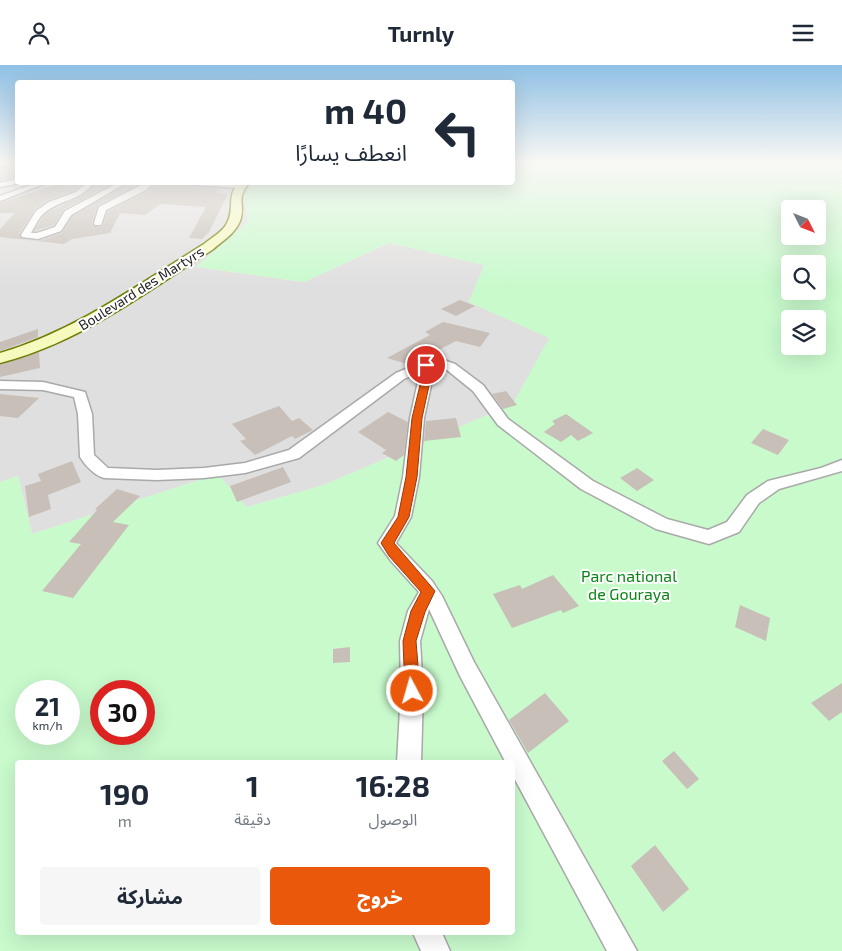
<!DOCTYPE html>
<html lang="ar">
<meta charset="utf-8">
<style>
body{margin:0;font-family:"Exo 2","Noto Sans Arabic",sans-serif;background:#f6f6f7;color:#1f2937;direction:rtl;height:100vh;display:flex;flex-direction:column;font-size:19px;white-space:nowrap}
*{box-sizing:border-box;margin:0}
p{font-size:16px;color:#747a83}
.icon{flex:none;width:28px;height:28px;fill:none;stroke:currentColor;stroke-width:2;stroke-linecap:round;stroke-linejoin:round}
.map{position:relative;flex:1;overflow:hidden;direction:ltr}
.sheet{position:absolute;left:15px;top:695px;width:500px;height:175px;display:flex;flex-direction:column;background:#fff;border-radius:5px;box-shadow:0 5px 20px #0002;direction:rtl}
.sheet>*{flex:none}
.banner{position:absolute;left:15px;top:15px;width:500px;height:105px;border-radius:5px;box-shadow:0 5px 20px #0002;direction:rtl;background:#fff;color:#1f2937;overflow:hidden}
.needle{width:32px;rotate:132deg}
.tools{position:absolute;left:781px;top:135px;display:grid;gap:10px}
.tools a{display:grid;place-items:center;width:45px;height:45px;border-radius:5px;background:#fff;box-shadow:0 5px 20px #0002;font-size:25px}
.speed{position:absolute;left:15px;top:615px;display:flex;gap:10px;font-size:25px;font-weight:700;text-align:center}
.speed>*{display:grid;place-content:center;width:65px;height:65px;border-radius:50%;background:#fff;box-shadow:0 5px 20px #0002;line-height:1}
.speed small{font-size:12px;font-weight:400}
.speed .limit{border:8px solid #d22;background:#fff;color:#111}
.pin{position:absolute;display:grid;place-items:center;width:42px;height:42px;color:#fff;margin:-21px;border:2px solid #fff;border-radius:50%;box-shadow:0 1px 5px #0007}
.me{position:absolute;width:55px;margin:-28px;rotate:354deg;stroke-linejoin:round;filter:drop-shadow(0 0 4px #0008)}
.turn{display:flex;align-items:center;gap:18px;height:105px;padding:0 25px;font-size:22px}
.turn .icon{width:65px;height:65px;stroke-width:2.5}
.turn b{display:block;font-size:35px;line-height:42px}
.eta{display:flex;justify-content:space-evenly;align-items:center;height:85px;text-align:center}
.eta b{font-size:30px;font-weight:700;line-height:35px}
.button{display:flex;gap:10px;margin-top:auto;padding:10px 25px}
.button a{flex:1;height:58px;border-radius:5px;background:#ea580c;color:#fff;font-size:20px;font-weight:700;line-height:58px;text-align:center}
.button a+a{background:#f6f6f7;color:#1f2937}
header{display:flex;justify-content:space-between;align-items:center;height:65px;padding:0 25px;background:#fff;font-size:22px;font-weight:700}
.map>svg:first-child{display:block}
</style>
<header><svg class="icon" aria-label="menu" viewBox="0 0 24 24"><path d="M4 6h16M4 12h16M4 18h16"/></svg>Turnly<svg class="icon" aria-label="person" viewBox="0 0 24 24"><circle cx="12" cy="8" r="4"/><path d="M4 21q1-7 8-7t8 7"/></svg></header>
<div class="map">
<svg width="842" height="886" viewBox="0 0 842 886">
<rect width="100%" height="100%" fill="#f2efe9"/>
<path fill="#e0dfdf" d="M0,97H17L18,118H256L244,130L248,157L196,202L304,217L389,178L485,200L469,237L550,273L513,339L324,420L247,442L218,409L32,469L18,411L0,417Z"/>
<path fill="#c8facc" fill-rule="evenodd" d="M513,97H842V886H0V417L18,411L32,469L218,409L247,442L324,420L513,339L549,273L469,237L484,200L389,178L304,217L196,202L248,157L244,130L256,118H512ZM790,144H818V171H790ZM790,199H818V226H790ZM790,254H818V281H790ZM26,626H69V669H26ZM101,626H144V669H101ZM18,698H512V868H18Z"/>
<path fill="#c7bfb8" d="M18,99V112L0,116V104Z
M60,118H83L75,125L48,135L35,144L19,169L22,174L39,176L62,168L72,151L128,118H142L98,140L92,157L93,161L102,162L108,146L147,127L155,118H190L195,122L222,124L215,127L228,129L209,167L202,174L189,173L206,142L161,139L145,150L120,148L110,168L72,174L64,179L0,172V164L15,148H0V138Z
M96,118L113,119L64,144L54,160L34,166L45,149L83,130Z
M460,235L475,241L456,251L441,244Z
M443,257L490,268L480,282L456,276L410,300L387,293L430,270L425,267Z
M38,264V272L0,286V277Z
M39,287L40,303L0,312V300Z
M506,326L517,340L503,344L492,329Z
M0,329L39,333L18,353L0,351Z
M279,341L292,356L299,353L313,365L295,374L292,371L255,390L240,376L246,374L232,359Z
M388,347L408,357L404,390L396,396L382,388L386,385L358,367Z
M566,349L593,368L578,376L571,370L561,377L544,367L555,359L552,356Z
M456,353L461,372L424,376L426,356Z
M763,364L789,375L778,390L751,378Z
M72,396L81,417L48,430L51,444L29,452L25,421L41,416L38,409Z
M283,402L291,417L237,437L230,421Z
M637,403L654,415L637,426L620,413Z
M117,424L140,431L113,457L129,460L73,533L42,526L81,479L69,477L97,445L95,444Z
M553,510L579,541L563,548L561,545L512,563L493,529L520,520L522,524Z
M740,540L770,553L766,576L735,562Z
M350,582V597L333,598V584Z
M842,618V647L829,656L811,638Z
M545,628L569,656L528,688L509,655Z
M674,686L699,714L687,724L662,696Z
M655,780L689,824L663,847L631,801Z"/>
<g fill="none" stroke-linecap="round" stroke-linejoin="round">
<defs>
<path id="minor" d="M18,114V118H21L0,122V118Z
M37,118H46L0,136V131Z
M86,118H94C78,137 61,134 44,148C38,153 35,162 31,168H37L55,162L65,146L118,118H126L71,150L61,166L38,174L22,172L21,170L36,146L49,137L76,127Z
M145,118H153L146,125L106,145L101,160H95L94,158L99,142Z
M192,118L240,119L244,121L240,123L195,120Z
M435,292L455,299L483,320L508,354L593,416L667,454L708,465L727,457L747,430L768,416L821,403L842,395V406L779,424L759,438L739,467L709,479L656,464L581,424L498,360L473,326L447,305L433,301L432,316L424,353L419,412L411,452L396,478L432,516L442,531L474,597L637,886H607L512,709V698H506L460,611L429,544L420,576L423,626L421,698H397L401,626L400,576L408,546L419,527L391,496L378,478L395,451L403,412L410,353L420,307L404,314L299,393L245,408L204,413L157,415L104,413C95,411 85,400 80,392L78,349L74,332L43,325L0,324V316L43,317L85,327L92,349L94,390L108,403L157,405L204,403L245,398L289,385L396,308Z
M413,868H442L450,886H421Z"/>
<path id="secondary" d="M239,118H249C235,135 246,139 240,156C235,169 222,176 212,185C145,228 79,278 0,298V288C75,266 138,220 204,179C211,173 223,167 227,158C235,145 226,130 239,118Z"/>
<path id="primary" d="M0,97H14L0,102Z"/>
</defs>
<use href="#minor" stroke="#a9a9a9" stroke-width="3"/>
<use href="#secondary" stroke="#707d05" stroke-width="3"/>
<use href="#primary" stroke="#a06b00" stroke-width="3"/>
<use href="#minor" fill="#fff" fill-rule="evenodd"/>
<use href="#secondary" fill="#f7fabf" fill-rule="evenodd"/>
<use href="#primary" fill="#fcd6a4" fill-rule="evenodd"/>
</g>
<linearGradient id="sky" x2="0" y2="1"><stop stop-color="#8fc0e4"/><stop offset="0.44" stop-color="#f9f8f5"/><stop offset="1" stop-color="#f9f8f5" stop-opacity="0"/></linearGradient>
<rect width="842" height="222" fill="url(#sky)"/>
<path fill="#ea580c" stroke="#983908" d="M426,297L431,300L430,316L422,353L417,412L409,452L394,478L435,526L425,547L416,576L420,626L418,631L412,633L407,631L405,626L403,576L411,546L421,527L389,491L381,478L398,452L406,412L412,353L421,316L422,300Z"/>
<g text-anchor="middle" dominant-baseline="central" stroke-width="4" stroke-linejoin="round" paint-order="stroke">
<g font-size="14" fill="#222" stroke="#fff">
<text transform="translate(141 223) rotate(-32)">Boulevard des Martyrs</text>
</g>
<g font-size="16" fill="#0c8416" stroke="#fff">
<text x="629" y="510">Parc national<tspan x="629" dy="18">de Gouraya</tspan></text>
</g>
</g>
</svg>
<div class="tools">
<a><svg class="needle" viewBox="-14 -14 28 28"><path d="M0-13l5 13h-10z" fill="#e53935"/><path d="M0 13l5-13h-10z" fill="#747a83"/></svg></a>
<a><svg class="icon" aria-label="search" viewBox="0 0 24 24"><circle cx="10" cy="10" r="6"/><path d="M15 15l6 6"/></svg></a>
<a><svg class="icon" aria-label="layers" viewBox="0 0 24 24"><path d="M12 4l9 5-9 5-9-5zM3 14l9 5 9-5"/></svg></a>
</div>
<div class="speed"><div>21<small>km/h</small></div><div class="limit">30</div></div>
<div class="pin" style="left:426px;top:300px;background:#d93025"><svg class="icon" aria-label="arrive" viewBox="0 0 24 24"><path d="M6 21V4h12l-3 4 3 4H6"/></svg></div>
<svg class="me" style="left:412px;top:626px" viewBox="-20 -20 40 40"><circle r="17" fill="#ea580c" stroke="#fff" stroke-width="3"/><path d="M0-11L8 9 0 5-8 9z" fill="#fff"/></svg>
<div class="banner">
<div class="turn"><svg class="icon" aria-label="left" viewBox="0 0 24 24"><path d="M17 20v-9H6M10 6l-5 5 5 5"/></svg><div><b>40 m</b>انعطف يسارًا</div></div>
</div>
<section class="sheet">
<div class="eta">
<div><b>16:28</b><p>الوصول</p></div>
<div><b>1</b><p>دقيقة</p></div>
<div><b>190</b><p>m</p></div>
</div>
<div class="button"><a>خروج</a><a>مشاركة</a></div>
</section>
</div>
